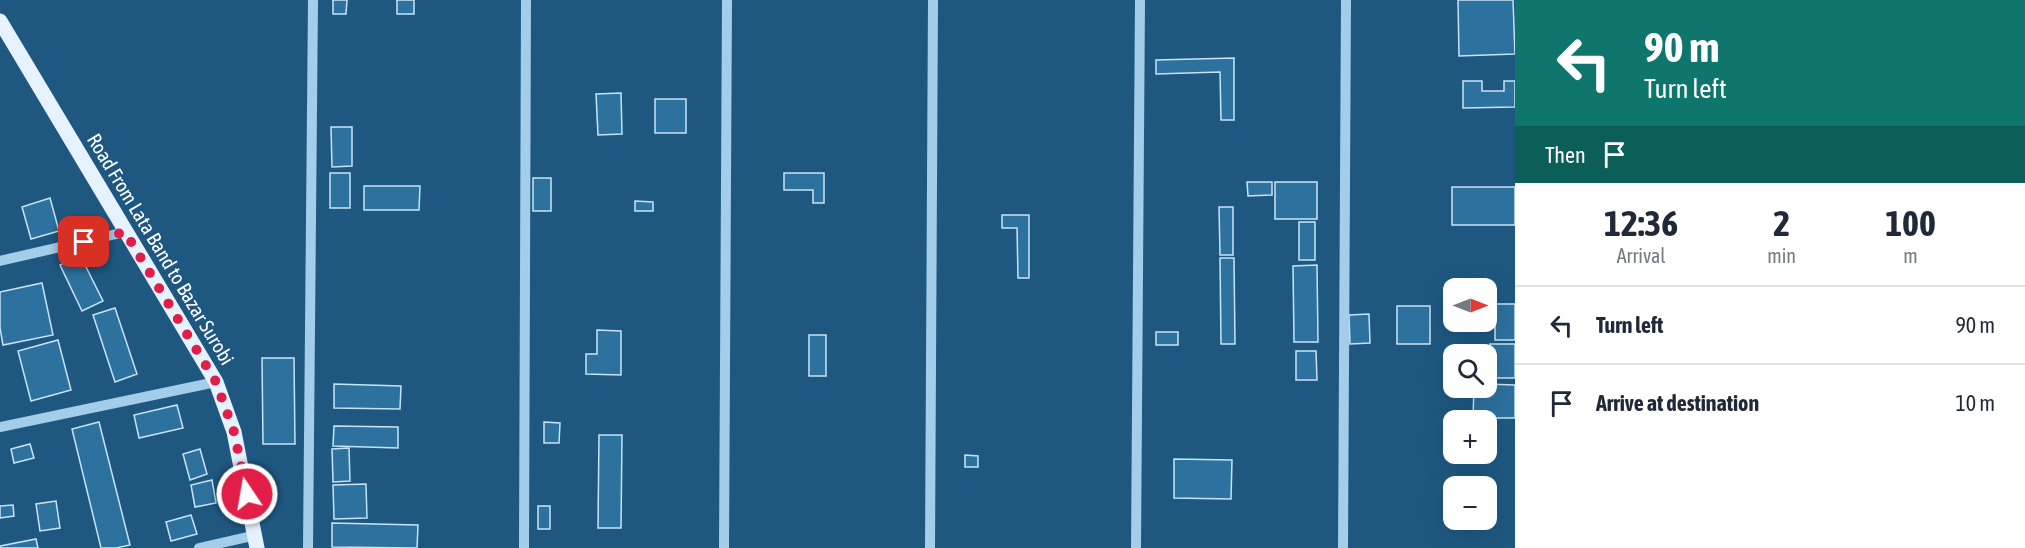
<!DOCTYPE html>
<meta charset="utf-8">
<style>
body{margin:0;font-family:"Asap Condensed",sans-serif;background:#f6f6f7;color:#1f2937;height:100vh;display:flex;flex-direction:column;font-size:22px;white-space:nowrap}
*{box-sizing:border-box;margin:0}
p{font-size:20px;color:#747a83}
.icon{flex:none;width:33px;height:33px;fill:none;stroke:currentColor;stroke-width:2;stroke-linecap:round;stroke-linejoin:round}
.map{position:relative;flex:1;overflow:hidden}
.sheet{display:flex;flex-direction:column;background:#fff;width:510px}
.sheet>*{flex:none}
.top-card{background:#0f766e;color:#fff;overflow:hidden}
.needle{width:39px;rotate:90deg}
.fabs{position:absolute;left:1443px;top:278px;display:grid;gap:12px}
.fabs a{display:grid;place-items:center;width:54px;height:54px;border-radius:12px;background:#fff;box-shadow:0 6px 24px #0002;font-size:30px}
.pin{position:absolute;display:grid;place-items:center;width:51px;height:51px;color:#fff;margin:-26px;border-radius:12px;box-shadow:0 3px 9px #0006}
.me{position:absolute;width:66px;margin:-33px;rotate:348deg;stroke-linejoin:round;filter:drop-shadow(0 0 4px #0008)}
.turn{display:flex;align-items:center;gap:21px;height:126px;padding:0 30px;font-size:27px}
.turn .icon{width:78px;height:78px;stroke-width:2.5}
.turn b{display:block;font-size:42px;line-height:51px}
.then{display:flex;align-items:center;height:57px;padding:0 30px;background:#0003;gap:12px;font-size:22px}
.eta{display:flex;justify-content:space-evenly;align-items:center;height:102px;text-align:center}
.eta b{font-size:36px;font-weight:700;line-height:42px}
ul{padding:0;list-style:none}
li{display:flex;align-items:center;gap:18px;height:78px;padding:0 30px;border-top:2px solid #e0e1e3}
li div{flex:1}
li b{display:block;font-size:22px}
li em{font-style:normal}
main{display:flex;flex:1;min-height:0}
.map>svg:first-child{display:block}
</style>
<main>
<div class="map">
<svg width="1515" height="548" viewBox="0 0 1515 548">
<rect width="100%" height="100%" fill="#1e5881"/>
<path fill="#2d719e" stroke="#c7e4f7" stroke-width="1.5" d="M333,0H347L346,14H333Z
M397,0H414V14H397Z
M1458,0H1513L1515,54L1459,56Z
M1234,58V120H1221L1220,72L1156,74V60Z
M1463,81H1482V91H1504V81H1515V107L1463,108Z
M621,93L622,134L598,135L596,94Z
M655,99H686V133H655Z
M331,127H352V166L332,167Z
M330,173H350V208H330Z
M784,173H824V203H813V190H784Z
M533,178H551V211H533Z
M1247,182H1272V195L1248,196Z
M1275,182H1317V219H1275Z
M364,186H420L419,210H364Z
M1452,187H1515V225H1452Z
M50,198L59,231L31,239L22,207Z
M635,201L653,202V211H635Z
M1219,207H1233V255H1220Z
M1002,215H1029V278H1018L1017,228H1002Z
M1299,222H1315V260H1299Z
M80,255L103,301L82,311L60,265Z
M1220,258H1234L1235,344H1221Z
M1317,265L1318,342H1294L1293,266Z
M42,283L53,335L3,345L0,328V292Z
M1495,304H1515V340H1495Z
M1397,306H1430V344H1397Z
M115,308L137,374L115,382L93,315Z
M1369,314L1370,343L1350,344L1349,315Z
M597,330L621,331V375L586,374V354H597Z
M1156,332H1178V345H1156Z
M809,335H826V376H809Z
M58,340L71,390L31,401L18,351Z
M1490,344H1515V378H1491Z
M1296,351H1316L1317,380H1296Z
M262,358H294L295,444H263Z
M334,384L401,386L400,409L334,408Z
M1486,384L1515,385V418H1473L1474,387H1486Z
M177,405L183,428L139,438L134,415Z
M99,422L130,545L116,548H101L72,429Z
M544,422L560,423L559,443H544Z
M334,426L398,427V448L333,446Z
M599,435H622L621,528H598Z
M30,444L34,458L14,463L11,449Z
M349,448L350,481L333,482L332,449Z
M200,449L207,474L190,480L183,454Z
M965,455L978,456V467H965Z
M1174,459L1232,460L1231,499L1174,498Z
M212,480L216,503L195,507L191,485Z
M366,484L367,518L334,519L333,485Z
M56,501L60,528L40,531L36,504Z
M13,505L14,516L0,518V506Z
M538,506H550V529H538Z
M191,515L197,534L171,541L166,522Z
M332,523L418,525L417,548L332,547Z
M36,539L38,548H0V546Z"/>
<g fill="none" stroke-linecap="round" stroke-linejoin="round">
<path stroke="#a3cde9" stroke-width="10" d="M0,261L125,232
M0,427L216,382
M199,548L256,535
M308,548L313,0
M524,548L526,0
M724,548L727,0
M930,548L933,0
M1136,548L1140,0
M1343,548L1346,0"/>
<path stroke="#e6f3fe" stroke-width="15" d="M0,21L216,382L234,432L257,548"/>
</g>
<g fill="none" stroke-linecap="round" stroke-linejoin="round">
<path stroke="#e11d48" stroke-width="10" stroke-dasharray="0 18" d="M84,242L125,232L216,382L234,432L247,494"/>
</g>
<g text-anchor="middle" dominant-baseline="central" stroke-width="6" stroke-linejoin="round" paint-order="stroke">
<g font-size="20" fill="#fff" stroke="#1e5881">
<text transform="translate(161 249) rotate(59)">Road From Lata Band to Bazar Surobi</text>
</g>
</g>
</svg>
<div class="fabs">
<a><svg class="needle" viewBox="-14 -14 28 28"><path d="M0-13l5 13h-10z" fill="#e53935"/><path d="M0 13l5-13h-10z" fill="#747a83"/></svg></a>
<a><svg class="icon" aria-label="search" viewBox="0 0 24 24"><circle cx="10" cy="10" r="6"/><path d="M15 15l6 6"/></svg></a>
<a>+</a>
<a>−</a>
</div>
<div class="pin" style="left:84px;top:242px;background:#d93025"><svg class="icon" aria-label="arrive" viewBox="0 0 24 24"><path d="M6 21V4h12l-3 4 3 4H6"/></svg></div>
<svg class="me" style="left:247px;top:494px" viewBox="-20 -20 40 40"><circle r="17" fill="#e11d48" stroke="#fff" stroke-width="3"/><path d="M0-11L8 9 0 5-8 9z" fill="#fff"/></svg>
</div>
<section class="sheet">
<div class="top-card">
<div class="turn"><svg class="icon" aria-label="left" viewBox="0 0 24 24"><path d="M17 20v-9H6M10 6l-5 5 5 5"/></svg><div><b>90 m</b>Turn left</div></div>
<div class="then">Then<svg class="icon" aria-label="arrive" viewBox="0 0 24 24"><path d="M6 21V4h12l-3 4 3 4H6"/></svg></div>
</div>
<div class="eta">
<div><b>12:36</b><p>Arrival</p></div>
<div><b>2</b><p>min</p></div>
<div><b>100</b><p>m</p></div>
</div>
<ul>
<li><svg class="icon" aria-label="left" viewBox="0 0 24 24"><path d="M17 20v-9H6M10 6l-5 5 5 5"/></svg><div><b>Turn left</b></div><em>90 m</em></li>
<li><svg class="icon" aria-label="arrive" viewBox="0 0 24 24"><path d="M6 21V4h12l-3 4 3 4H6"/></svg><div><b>Arrive at destination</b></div><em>10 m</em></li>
</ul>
</section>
</main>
